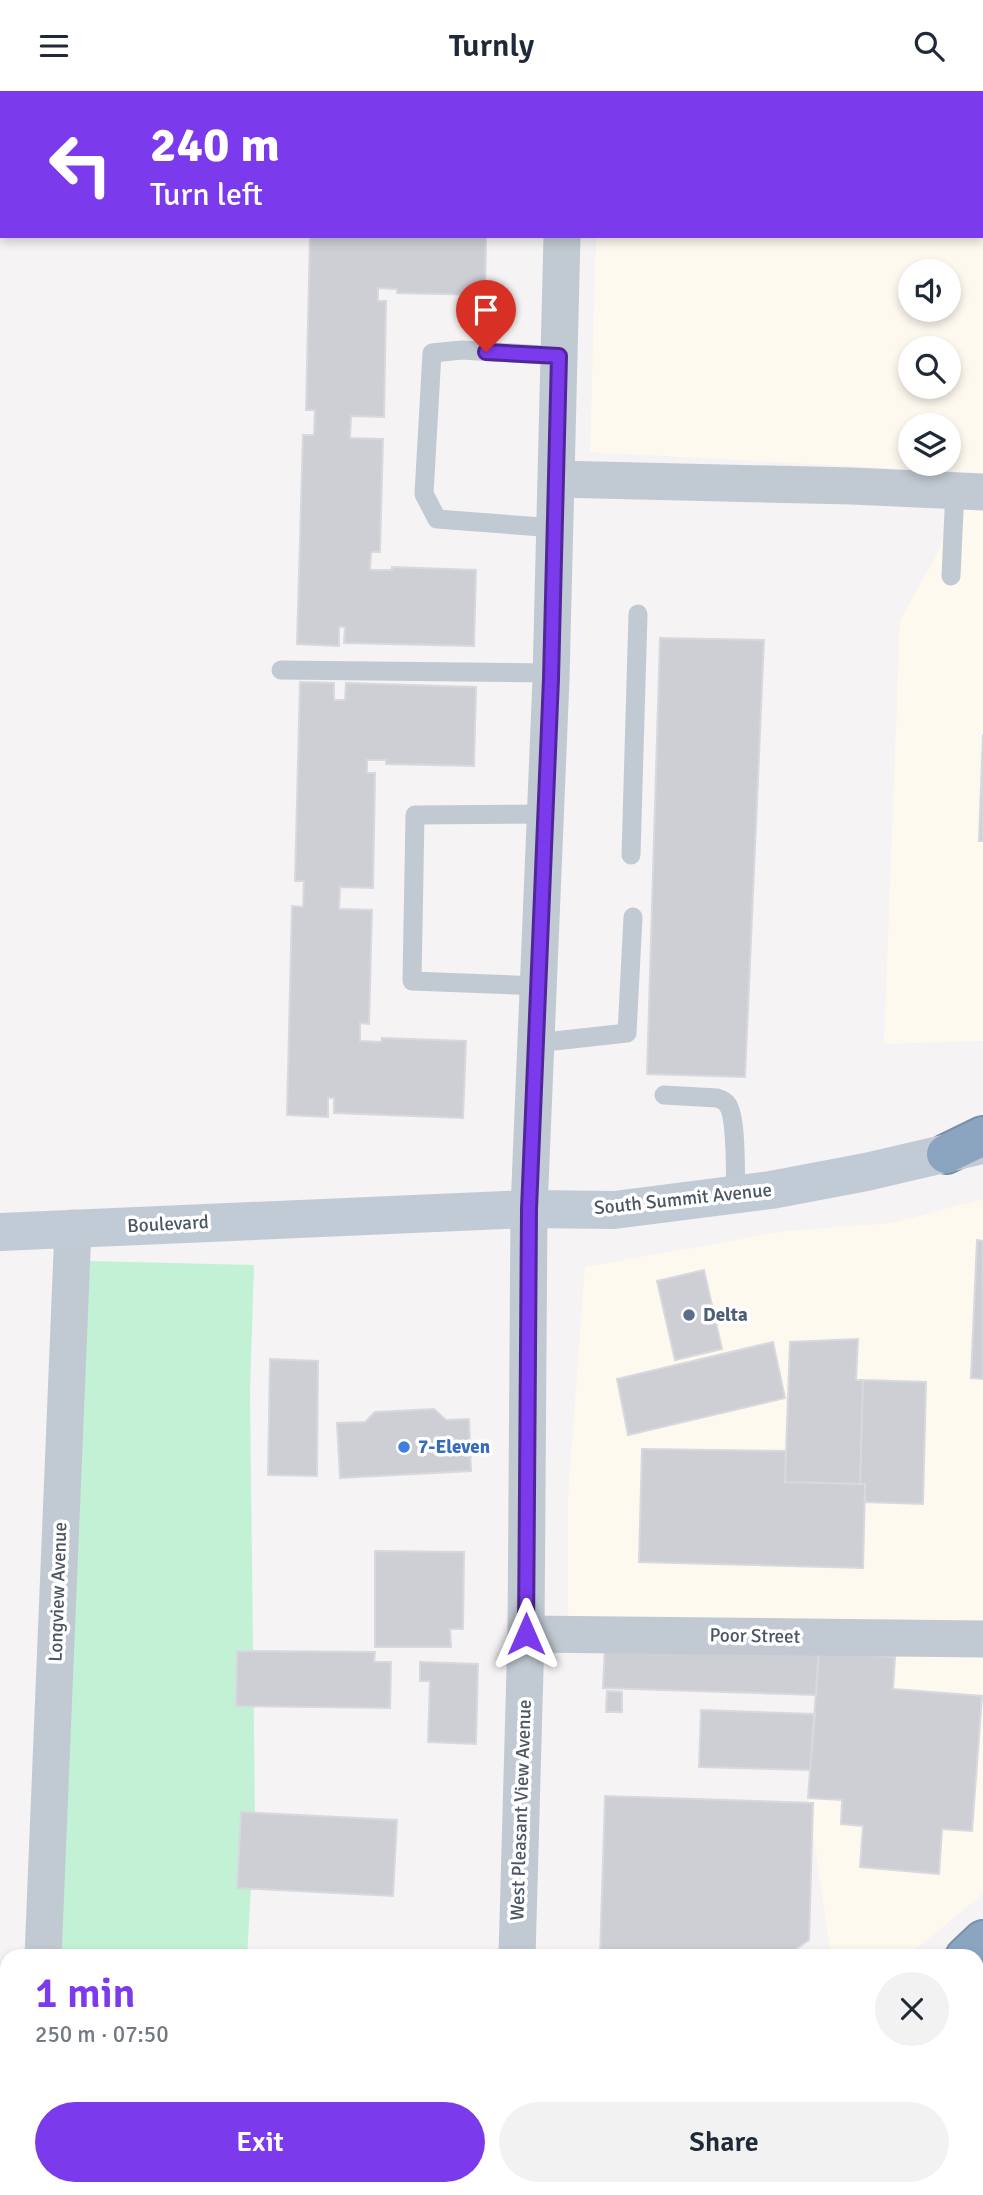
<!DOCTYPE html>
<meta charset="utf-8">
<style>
body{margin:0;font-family:Signika,sans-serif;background:#f2f2f3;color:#1f2937;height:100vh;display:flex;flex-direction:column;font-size:26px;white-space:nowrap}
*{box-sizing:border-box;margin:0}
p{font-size:23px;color:#747a83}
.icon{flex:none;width:38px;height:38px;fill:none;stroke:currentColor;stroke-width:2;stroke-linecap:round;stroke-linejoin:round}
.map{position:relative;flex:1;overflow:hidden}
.side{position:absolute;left:0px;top:1858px;width:984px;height:247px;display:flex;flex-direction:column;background:#fff;border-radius:21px 21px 0 0;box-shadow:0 4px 10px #0003}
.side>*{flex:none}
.banner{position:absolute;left:0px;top:0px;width:984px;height:147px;box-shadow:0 4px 10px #0003;background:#7c3aed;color:#fff;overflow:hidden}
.controls{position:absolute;left:898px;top:168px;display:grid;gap:14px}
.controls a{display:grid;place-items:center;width:63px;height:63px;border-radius:50%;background:#fff;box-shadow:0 4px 10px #0003;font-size:35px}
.pin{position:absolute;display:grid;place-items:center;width:60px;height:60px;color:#fff;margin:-72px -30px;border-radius:50% 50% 50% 0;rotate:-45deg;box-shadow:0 0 7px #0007}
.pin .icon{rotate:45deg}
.me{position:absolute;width:77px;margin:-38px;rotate:0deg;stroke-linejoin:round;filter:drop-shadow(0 0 5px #0008)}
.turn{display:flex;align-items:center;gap:24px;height:147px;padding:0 35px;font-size:32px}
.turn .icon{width:91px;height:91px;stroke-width:2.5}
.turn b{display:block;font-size:49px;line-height:60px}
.round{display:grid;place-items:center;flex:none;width:74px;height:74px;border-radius:37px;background:#f2f2f3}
.head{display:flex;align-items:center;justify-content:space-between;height:119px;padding:0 35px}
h1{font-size:42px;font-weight:600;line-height:52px;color:#7c3aed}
.cta{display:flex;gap:14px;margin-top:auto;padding:14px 35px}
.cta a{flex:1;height:80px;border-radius:42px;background:#7c3aed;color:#fff;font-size:28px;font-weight:600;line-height:80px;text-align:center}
.cta a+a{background:#f2f2f3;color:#1f2937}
header{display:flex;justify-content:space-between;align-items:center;height:91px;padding:0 35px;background:#fff;font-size:32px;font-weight:600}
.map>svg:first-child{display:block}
</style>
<header><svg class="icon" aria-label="menu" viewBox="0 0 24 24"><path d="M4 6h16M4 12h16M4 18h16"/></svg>Turnly<svg class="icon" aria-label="search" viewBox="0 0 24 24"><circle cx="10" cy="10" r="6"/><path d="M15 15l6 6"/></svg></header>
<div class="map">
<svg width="983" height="2104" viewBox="0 0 983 2104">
<rect width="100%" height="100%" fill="#f5f3f3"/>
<path fill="#fdf9ef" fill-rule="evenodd" d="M600,0H983V950L884,953L900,529L934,469L974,382L590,361L596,145H982V2H600ZM910,180H948V219H910ZM910,257H948V296H910ZM910,334H948V373H910Z
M983,1108V1803L907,1865H831L808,1707L819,1561L568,1551V1406L585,1176L786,1140L892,1132Z"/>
<path fill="#c3f1d5" d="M90,1170L254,1174L250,1301L255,1728L247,1865L49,1866Z
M983,1926V1997L977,2000V1931Z
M35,2098H233V2104H35Z"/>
<path fill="#cdcfd5" stroke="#d7d9de" stroke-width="2" d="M270,0H482V2H270Z
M310,145H486L485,204L397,202V198L378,197V210H386L384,326L351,325L350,347L383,348L380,461H371L370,479H392V476L476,479L474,555L344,552L345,536H339V555L297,553L303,344H314L315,319H306Z
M660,547L764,549L745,986L647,983Z
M300,591L334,592V609H345L346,592L476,596L474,675L386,673V669H367V682H375L373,797L340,796L339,818L372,819L369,933L360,932V950L381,951L382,947L466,950L463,1027L334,1022V1007H328V1026L287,1024L292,815L303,816L304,790H295Z
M983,643V750H979Z
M977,1149L983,1150V1288L971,1287Z
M704,1179L722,1258L675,1269L657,1190Z
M858,1248L856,1289H863L860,1393L785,1391L790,1251Z
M773,1251L785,1307L628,1344L617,1288Z
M270,1268L318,1270L317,1385L268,1384Z
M863,1289L926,1291L923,1413L865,1411V1393H860Z
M434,1318L446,1329L469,1328L471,1380L340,1387L337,1332L365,1331L375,1321Z
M642,1358L786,1360L785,1391L865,1393L863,1477L639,1471Z
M375,1460L464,1461L463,1538H450L451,1556H375Z
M605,1552L819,1561L816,1604L603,1597Z
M237,1560L375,1561L374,1571H391L390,1617L236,1615Z
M819,1561L895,1566L893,1598L982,1605L972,1740L942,1738L939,1783L860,1776L863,1735L841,1733L842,1709L808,1707Z
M420,1571L478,1573L476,1653L428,1651L430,1590H420Z
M607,1600L622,1601V1621H606Z
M701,1619L815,1623L810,1679L699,1676Z
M605,1705L813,1712L809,1849L784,1866H600Z
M241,1721L397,1729L393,1805L237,1797Z"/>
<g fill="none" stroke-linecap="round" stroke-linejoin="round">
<defs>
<path id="highway" d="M946,1063L983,1045
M965,1866L983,1849
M976,1902L983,1897
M976,2053L983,2050
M671,2104L678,2098
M862,2104L874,2098"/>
</defs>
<use href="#highway" stroke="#7690ad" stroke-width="42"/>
<path stroke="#c1cad2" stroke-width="19" d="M555,437L437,428L424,403L432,262L462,259L559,265
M951,485L955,399
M281,579L551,582
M631,764L638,523
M539,895L412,890L415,724L546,723
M536,952L627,942L633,826
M664,1004L717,1007C722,1009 724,1009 727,1013C737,1024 735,1085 736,1103
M359,2104V2098"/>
<path stroke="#c1cad2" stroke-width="37" d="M566,2V0
M556,388L852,395L983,401
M526,1543L983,1548
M43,1866L73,1137
M517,1866L526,1543L529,1118L551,588L562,145
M33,2104V2098
M510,2104L511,2098"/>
<path stroke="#c1cbd6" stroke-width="38" d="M0,1141L529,1118L614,1119L771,1099L866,1081L978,1055"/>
<use href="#highway" stroke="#8ba5c1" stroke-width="38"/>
</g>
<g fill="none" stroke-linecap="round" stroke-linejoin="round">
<defs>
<path id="route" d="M486,261L559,265L551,588L529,1118L526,1543"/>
</defs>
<use href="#route" stroke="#51269a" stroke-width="18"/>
<use href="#route" stroke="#7c3aed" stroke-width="12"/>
</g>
<circle fill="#5c6f8a" stroke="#fff" stroke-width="2.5" cx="689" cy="1224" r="7"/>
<circle fill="#3f7fe0" stroke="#fff" stroke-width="2.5" cx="404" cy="1356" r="7"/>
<g text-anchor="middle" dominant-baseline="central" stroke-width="7" stroke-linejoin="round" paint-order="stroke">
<g font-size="19" fill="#4a5661" stroke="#fff">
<text transform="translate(683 1108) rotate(-6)">South Summit Avenue</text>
<text transform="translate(168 1133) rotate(-3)">Boulevard</text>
<text transform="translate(58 1501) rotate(-88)">Longview Avenue</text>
<text transform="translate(755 1545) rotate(1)">Poor Street</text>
<text transform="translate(521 1719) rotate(-88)">West Pleasant View Avenue</text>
</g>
<g font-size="19" font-weight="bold" fill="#4e5e75" stroke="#fff" text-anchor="start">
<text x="703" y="1224">Delta</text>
</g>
<g font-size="19" font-weight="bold" fill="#366cbe" stroke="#fff" text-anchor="start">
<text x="418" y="1356">7-Eleven</text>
</g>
</g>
</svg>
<div class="controls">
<a><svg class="icon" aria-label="sound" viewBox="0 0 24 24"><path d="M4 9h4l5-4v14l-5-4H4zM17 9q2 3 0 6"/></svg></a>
<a><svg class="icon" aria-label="search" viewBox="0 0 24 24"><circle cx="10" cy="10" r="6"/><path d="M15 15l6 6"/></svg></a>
<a><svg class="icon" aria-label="layers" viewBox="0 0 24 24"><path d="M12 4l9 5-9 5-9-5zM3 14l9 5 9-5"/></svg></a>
</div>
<div class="pin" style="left:486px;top:261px;background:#d93025"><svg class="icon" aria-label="arrive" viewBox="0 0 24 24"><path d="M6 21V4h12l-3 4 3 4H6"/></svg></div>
<svg class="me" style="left:526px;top:1543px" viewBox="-20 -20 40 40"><path d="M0-17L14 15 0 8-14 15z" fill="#7c3aed" stroke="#fff" stroke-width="4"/></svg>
<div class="banner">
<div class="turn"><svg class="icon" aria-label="left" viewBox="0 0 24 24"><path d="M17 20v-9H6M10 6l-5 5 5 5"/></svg><div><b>240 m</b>Turn left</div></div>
</div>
<section class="side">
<div class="head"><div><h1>1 min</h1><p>250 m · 07:50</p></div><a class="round"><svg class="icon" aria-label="close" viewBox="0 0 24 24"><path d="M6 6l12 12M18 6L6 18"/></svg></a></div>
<div class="cta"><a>Exit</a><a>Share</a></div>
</section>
</div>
